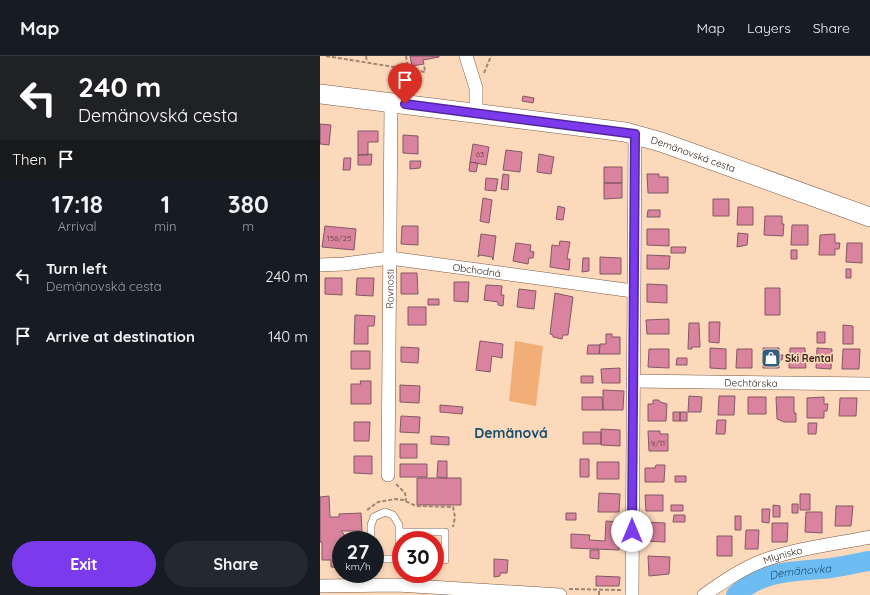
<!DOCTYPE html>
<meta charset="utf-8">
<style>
body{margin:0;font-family:Quicksand,sans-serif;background:#242831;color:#f1f3f6;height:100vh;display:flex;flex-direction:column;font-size:15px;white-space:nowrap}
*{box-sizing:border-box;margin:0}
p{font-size:13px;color:#9ea1a6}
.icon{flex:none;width:22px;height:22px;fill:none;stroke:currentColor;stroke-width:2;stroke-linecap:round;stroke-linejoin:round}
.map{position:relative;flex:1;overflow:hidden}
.drawer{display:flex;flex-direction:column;background:#171b24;width:320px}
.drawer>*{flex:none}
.guide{background:#202124;color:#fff;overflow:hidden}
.speed{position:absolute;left:12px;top:475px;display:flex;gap:8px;font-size:20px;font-weight:700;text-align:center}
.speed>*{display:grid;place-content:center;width:52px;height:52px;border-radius:50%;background:#171b24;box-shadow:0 2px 6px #0003;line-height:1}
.speed small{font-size:10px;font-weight:400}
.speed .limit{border:6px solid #d22;background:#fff;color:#111}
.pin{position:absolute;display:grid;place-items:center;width:34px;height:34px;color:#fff;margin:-41px -17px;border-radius:50% 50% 50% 0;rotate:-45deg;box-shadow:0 0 4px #0007}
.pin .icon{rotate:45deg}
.me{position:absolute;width:44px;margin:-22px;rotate:0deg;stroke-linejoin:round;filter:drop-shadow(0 0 3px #0008)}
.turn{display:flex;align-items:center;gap:14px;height:84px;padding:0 12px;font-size:18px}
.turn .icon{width:52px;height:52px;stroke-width:2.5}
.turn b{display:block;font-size:28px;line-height:34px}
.then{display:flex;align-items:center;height:38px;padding:0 12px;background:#0003;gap:8px;font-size:15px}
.eta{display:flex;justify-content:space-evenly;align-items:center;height:68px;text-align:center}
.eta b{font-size:24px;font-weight:700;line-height:28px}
.cta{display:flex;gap:8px;margin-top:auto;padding:8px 12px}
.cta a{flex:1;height:46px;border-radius:24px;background:#7c3aed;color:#fff;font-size:16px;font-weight:700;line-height:46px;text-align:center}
.cta a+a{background:#242831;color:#f1f3f6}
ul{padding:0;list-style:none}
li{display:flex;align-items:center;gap:12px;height:60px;padding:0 12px}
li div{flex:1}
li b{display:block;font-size:15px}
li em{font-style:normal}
header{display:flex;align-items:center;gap:24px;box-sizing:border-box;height:56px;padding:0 20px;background:#171b24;border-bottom:1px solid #363941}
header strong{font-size:19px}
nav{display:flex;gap:22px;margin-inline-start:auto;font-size:14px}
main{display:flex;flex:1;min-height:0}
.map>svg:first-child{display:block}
</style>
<header>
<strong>Map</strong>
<nav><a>Map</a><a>Layers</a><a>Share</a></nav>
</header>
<main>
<section class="drawer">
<div class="guide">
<div class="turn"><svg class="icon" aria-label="left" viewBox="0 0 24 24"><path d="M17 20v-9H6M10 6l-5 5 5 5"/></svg><div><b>240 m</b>Demänovská cesta</div></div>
<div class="then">Then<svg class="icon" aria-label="arrive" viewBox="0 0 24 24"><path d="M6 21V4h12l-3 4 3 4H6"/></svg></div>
</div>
<div class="eta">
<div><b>17:18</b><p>Arrival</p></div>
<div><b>1</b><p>min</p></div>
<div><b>380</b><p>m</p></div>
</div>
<ul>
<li><svg class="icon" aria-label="left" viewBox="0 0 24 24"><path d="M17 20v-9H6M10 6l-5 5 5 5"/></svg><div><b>Turn left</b><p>Demänovská cesta</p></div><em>240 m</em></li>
<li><svg class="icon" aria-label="arrive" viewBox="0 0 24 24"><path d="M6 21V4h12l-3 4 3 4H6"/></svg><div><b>Arrive at destination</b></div><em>140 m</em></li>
</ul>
<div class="cta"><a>Exit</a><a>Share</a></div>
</section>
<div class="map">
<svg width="550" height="539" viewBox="0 0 550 539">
<rect width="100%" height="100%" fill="#fdd9bc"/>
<path fill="#f1ae76" d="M195,285L223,290L216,350L189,345Z"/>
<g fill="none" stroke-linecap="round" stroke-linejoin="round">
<path stroke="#6dbcf2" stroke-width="20" id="s1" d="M416,539C442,513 477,516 511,512C524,510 537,507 550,505"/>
</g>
<path fill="#d9839e" stroke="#815964" d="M90,0H119V1L103,4L104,8L92,10Z
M203,40L214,42L213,47L202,45Z
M0,68L11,69L9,89L0,88Z
M38,75H58V86H48V99H38Z
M83,79L98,80V98L83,97Z
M153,88L169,91L166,109L150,106Z
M186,94L202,96L200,116L183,114Z
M52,98L51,109H38V99Z
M219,98L234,101L231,118L217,116Z
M24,102H31L30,114H23Z
M90,105H101L100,112L90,113Z
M150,106L158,107L156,116L149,115Z
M284,111H302V127H284Z
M183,118L189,119L188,134L181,133Z
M327,118H339V121H348V137H328Z
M166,122L178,123L176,135L165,134Z
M284,127H302V142L284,143Z
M163,142L172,144L169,167L160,165Z
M393,143H409V160H393Z
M238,150L245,152L243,164L236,163Z
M418,151H433V169H417Z
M328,154H340V161H327Z
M445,160H462V168H464L463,180L444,179Z
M472,169H488V189H471Z
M5,170L36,173L34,194L2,191Z
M82,170H98V189L81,188Z
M327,173H349V190L327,189Z
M418,177L428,178L427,189L417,191Z
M161,178L176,180L173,204L172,201L160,199L158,201Z
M515,178V187H520L519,193H515V199H499L500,179Z
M240,185L250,186L247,203H250L249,214L230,211L232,189L239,190Z
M196,187L211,189L210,195L214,196L213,202H209L208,208L193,205Z
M527,187H542V207L526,206Z
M351,191H366L365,197H351Z
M471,194H477V203H471Z
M327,199L350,200L349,213H327Z
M280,201L301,202V218H280Z
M263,202H269V215L262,216Z
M526,213H531V222H526Z
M81,217H97L98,238H81Z
M5,222H22V239L5,238Z
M37,222H54L53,240L36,239Z
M134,226H149L148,246L134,245Z
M327,228L347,229V247L327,246Z
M166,229L182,230L181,239H184L183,250L178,249V246L164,244Z
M445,232H460V259H445Z
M199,233L216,235L214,253L197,251Z
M235,237L253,241L248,279H243L242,283L233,281V279L230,278Z
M108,243H119V249H108Z
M88,251H106V269H88Z
M35,259L55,260L54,270H48V288H34Z
M349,263V278H327L326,264Z
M389,266H400L399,287L389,286Z
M369,267H379L380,291H372V293H368Z
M523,269L533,270V288H523Z
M497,276H505V287H497Z
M286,278H292V281H300V298H279L280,288H286Z
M160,285L183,288L182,302L172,300L170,316L156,314Z
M268,289H280L279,298H267Z
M81,291L99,292L98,307L81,306Z
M390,292L406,293V313L390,312Z
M443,292H459V299H463L462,304H459V312H443Z
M470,292H485L486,312H469Z
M497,292L512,293L511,313L496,312Z
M329,293H349V312L328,311Z
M417,293H432V312H416Z
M523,293H540L539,313H522Z
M31,295H50V313H31Z
M357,302H367V309H356Z
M300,312V327H282L281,313Z
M261,320H273V327H261Z
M40,325H51V348H31V328H41Z
M80,329L100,330L99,347L80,346Z
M283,334L304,335L303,354H283Z
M369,340L382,341L381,356H368Z
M399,340H415L414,359H398Z
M262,341H282L283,354H262Z
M428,341H446V358H428Z
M456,341H474V357H476V366H464L457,363Z
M504,341V348H508L507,355H504V362H487V342Z
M520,342H537L536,360H519Z
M333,344H339L340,346L347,348L346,365H328V348H333Z
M120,349L143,351L142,358L120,356Z
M353,356H360V365H353Z
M360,356H367V365H360Z
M81,360L100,361L99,377L80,376Z
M397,364H406L405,378H396Z
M34,366H50L49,385H34Z
M488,367H497L496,378H488Z
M281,373L300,374V390L281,389Z
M328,375H340V378H348V395H329Z
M263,376H281V388H263Z
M111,380L129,381V389L111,388Z
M80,388H97V402H80Z
M34,400H52V418L34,417Z
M260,403H269V421H260Z
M118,405H127V422L117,421Z
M277,406H299V423H277Z
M80,408H107V421H80Z
M336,409H345L344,426H325V412H335Z
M355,420H366V426H355Z
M97,422H141V449H97Z
M279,437L300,438L299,456H278Z
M480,438H490V454H480Z
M325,439H343V455H326Z
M9,440L10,461H19V458L41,457L42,475H21L24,478V483L21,484V512L11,511V504H2V486H0V441Z
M472,448H478V457H472Z
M351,449H363V455H351Z
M453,449L460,450V461H453Z
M516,450H533L531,470H515Z
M442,453H450L449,467L442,466Z
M486,456H502V477L485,476Z
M246,457H256V464H246Z
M354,459H365V466H353Z
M415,460H421V474H415Z
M286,465L300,466L299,494L251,492V478L270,479L269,484L285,485Z
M325,466L345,467V486L324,485V482H322V474H324Z
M452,467H468L467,486H452Z
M426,474H439L438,493H425Z
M397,480H412V500H397Z
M270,494H279V503L270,502Z
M328,500L350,501L349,518L329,520Z
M174,503L188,504L187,517H180V520L174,521Z
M276,520L300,521L299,530H276Z"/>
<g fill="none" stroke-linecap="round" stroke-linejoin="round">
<defs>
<path id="lane" d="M79,476H125V504L115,503
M51,484V469L54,461L65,456L73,459L79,469V503
M55,503H81
M50,518V528"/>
<g id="street">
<path d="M146,0L156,32V57"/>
<path id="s2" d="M0,209L24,208L70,202L313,235"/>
<path id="s3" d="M313,325L550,328"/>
<path id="s4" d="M68,419L71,47"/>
<path d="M0,530L77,529L240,539"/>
<path d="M312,539L315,78"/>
<path id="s5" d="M384,539C403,526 421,513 442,505C476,492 515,488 550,481"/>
</g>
<g id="secondary">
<path id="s6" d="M0,38L305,76L341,86L550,161"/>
</g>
</defs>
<use href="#lane" stroke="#795a41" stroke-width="8"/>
<use href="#street" stroke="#795a41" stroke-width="14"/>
<use href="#secondary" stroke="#795a41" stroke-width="20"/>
<path stroke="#a18772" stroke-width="2" stroke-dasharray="4 2" stroke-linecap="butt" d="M6,0L105,16L104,8
M46,0L47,6
M86,0L88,13
M164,17L171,0
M76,428L85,437L86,445
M47,454L58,446L76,443L83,444L96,450L133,451L135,461L133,471
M249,533L301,534
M279,535V539"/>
<use href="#lane" stroke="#fff" stroke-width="7"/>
<use href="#street" stroke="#fff" stroke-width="13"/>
<use href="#secondary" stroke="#fff" stroke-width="19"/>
</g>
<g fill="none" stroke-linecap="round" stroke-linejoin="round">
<defs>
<path id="route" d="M85,48L315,78L312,475"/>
</defs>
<use href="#route" stroke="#51269a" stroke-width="10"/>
<use href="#route" stroke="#7c3aed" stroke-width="7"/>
</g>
<defs>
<symbol id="shop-square" viewBox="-11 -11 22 22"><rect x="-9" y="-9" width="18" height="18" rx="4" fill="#2f5d7c" stroke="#fdd9bc"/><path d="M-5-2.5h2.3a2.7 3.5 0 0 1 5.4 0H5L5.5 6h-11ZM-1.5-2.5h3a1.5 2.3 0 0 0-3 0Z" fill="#fff"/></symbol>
</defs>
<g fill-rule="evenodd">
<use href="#shop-square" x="440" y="291" width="22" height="22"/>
</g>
<g text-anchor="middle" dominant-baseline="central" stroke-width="3.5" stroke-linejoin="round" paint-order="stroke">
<g font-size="8" fill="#5c3c3b">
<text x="160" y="98">63</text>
<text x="19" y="182">158/25</text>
<text x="338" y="387">9/11</text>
</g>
<g font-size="10" fill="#33251a" stroke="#fdd9bc">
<text stroke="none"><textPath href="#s6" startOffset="379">Demänovská cesta</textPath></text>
<text stroke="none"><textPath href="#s2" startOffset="158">Obchodná</textPath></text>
<text stroke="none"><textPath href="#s4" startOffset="186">Rovnosti</textPath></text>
<text stroke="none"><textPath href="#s3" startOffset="118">Dechtárska</textPath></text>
<text stroke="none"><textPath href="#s5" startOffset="89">Mlynisko</textPath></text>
</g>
<g font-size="10" font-weight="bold" fill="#33251a" stroke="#fdd9bc" text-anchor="start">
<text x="465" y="302">Ski Rental</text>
</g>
<g font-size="11" font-style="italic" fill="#155074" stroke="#fdd9bc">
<text stroke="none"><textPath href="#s1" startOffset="70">Demänovka</textPath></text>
</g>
<g font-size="14" font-weight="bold" fill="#164d6f" stroke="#fdd9bc">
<text x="191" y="377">Demänová</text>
</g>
</g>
</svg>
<div class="speed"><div>27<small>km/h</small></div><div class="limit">30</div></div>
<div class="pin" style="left:85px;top:48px;background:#d93025"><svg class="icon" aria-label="arrive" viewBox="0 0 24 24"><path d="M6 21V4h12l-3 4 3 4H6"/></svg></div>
<svg class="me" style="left:312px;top:475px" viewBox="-20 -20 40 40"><circle r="19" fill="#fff"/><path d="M0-13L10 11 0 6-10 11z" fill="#7c3aed"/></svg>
</div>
</main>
